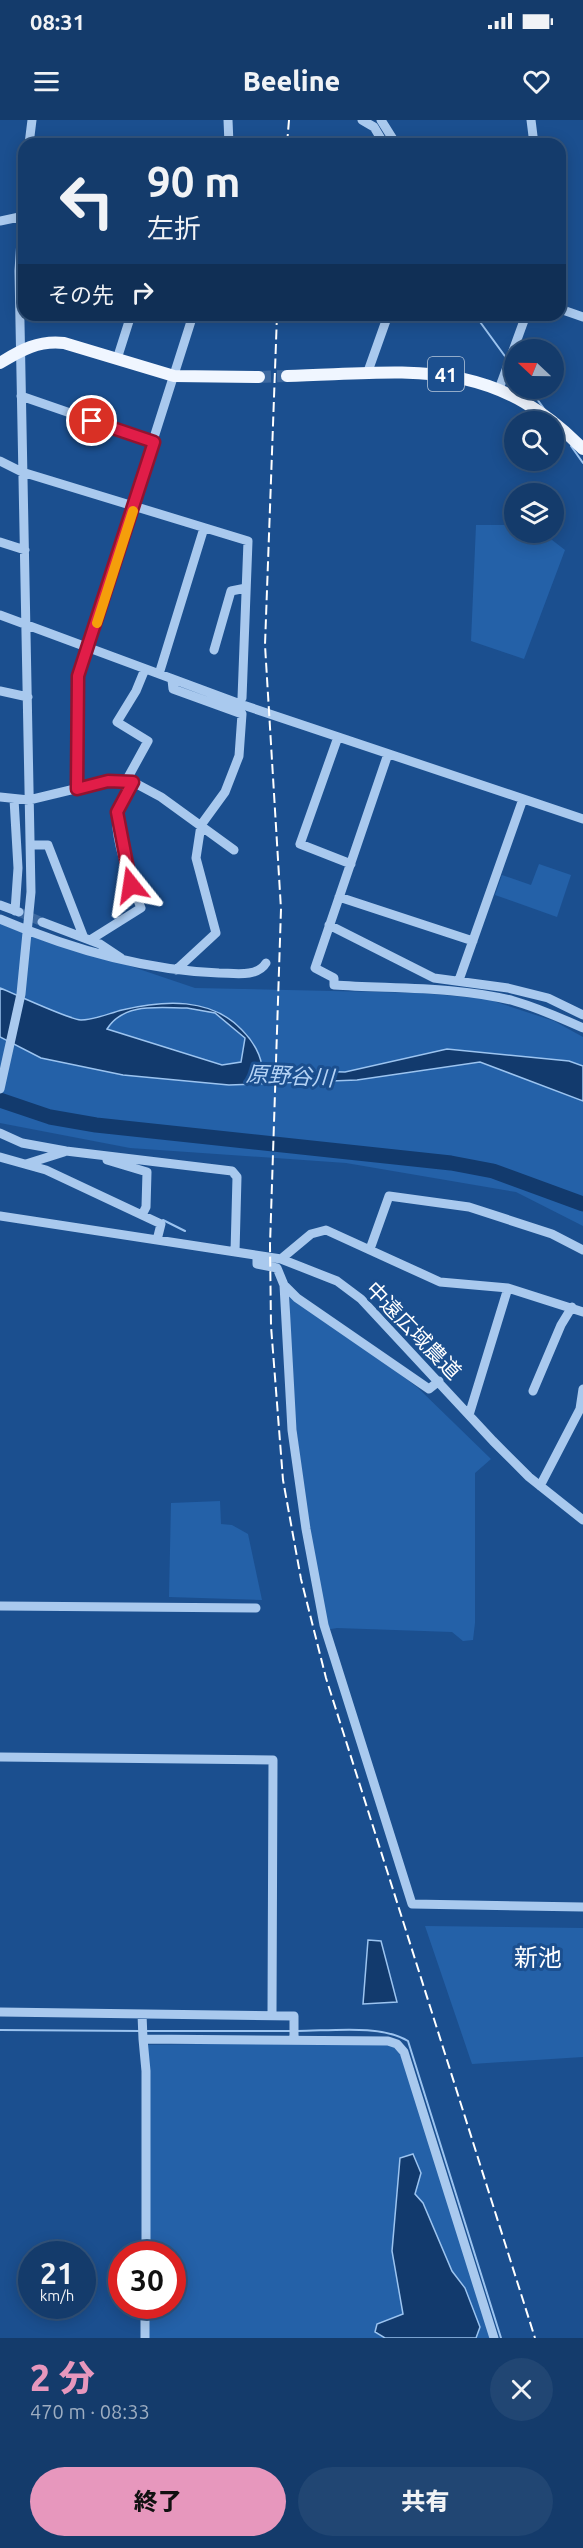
<!DOCTYPE html>
<html lang="ja">
<meta charset="utf-8">
<style>
body{margin:0;font-family:Ubuntu,"Noto Sans JP",sans-serif;background:#214673;color:#f1f3f6;height:100vh;display:flex;flex-direction:column;font-size:22px;white-space:nowrap}
*{box-sizing:border-box;margin:0}
p{font-size:20px;color:#9dadc1}
.icon{flex:none;width:33px;height:33px;fill:none;stroke:currentColor;stroke-width:2;stroke-linecap:round;stroke-linejoin:round}
.map{position:relative;height:2218px;overflow:hidden}
.panel{display:flex;flex-direction:column;background:#143b6b;flex:1}
.panel>*{flex:none}
.banner{position:absolute;left:18px;top:18px;width:548px;height:183px;border-radius:18px;box-shadow:0 3px 15px #0003,0 0 0 2px #33557e;background:#143b6b;color:#f1f3f6;overflow:hidden}
.needle{width:39px;rotate:292deg}
.buttons{position:absolute;left:504px;top:219px;display:grid;gap:12px}
.buttons a{display:grid;place-items:center;width:60px;height:60px;border-radius:50%;background:#143b6b;box-shadow:0 3px 15px #0003,0 0 0 2px #33557e;font-size:30px}
.speed{position:absolute;left:18px;top:2121px;display:flex;gap:12px;font-size:30px;font-weight:700;text-align:center}
.speed>*{display:grid;place-content:center;width:78px;height:78px;border-radius:50%;background:#143b6b;box-shadow:0 3px 15px #0003,0 0 0 2px #33557e;line-height:1}
.speed small{font-size:15px;font-weight:400}
.speed .limit{border:9px solid #d22;background:#fff;color:#111}
.pin{position:absolute;display:grid;place-items:center;width:51px;height:51px;color:#fff;margin:-26px;border:3px solid #fff;border-radius:50%;box-shadow:0 2px 6px #0007}
.me{position:absolute;width:66px;margin:-33px;rotate:345deg;stroke-linejoin:round;filter:drop-shadow(0 0 4px #0008)}
.turn{display:flex;align-items:center;gap:21px;height:126px;padding:0 30px;font-size:27px}
.turn .icon{width:78px;height:78px;stroke-width:2.5}
.turn b{display:block;font-size:42px;line-height:51px}
.then{display:flex;align-items:center;height:57px;padding:0 30px;background:#0003;gap:12px;font-size:22px}
.round{display:grid;place-items:center;flex:none;width:63px;height:63px;border-radius:32px;background:#214673}
.overview{display:flex;align-items:center;justify-content:space-between;height:102px;padding:0 30px}
h1{font-size:36px;font-weight:800;line-height:45px;color:#e797bd}
.action{display:flex;gap:12px;margin-top:auto;padding:12px 30px}
.action a{flex:1;height:69px;border-radius:36px;background:#e797bd;color:#111;font-size:24px;font-weight:800;line-height:69px;text-align:center}
.action a+a{background:#214673;color:#f1f3f6}
.status{display:flex;justify-content:space-between;align-items:center;height:42px;padding:0 30px;background:#143b6b;direction:ltr}
.status svg{height:16px;fill:currentColor}
header{display:flex;justify-content:space-between;align-items:center;height:78px;padding:0 30px;background:#143b6b;font-size:27px;font-weight:800}
.map>svg:first-child{display:block}
</style>
<div class="status"><b>08:31</b><svg viewBox="0 0 49 12"><path d="M0 12V9h3v3zM5 12V6h3v6zM10 12V3h3v9zM15 12V0h3v12zM26 1h20v11H26zM47 4h2v5h-2z"/></svg></div>
<header><svg class="icon" aria-label="menu" viewBox="0 0 24 24"><path d="M4 6h16M4 12h16M4 18h16"/></svg>Beeline<svg class="icon" aria-label="heart" viewBox="0 0 24 24"><path d="M12 20l-8-8c-3-5 5-10 8-4 3-6 11-1 8 4z"/></svg></header>
<div class="map">
<svg width="583" height="2218" viewBox="0 0 583 2218">
<rect width="100%" height="100%" fill="#1b4f8f"/>
<path fill="#2461a8" d="M476,405H514V412L543,413L565,430L524,539L471,521Z
M539,744L571,755L557,797L495,775L502,755L531,765Z
M0,802L195,868L422,873L487,879L554,901L583,917V1106L516,1072L346,1043L130,1028L0,1003Z
M290,1176L297,1178L417,1267L491,1339L475,1353V1503L473,1520L463,1521L452,1512L337,1508L325,1510L316,1464L290,1259Z
M220,1381L221,1404L232,1405L248,1414L262,1480L169,1477L171,1383Z
M425,1806L583,1808V1937L472,1944Z
M388,1921L399,1927L490,2218H144V2186H172V2134H144V1925Z"/>
<path fill="#123a6d" stroke="#9cc4f0" stroke-width="1.5" fill-rule="evenodd" d="M0,868C15,874 70,900 81,900C94,900 110,893 122,890C164,880 211,877 242,910C253,921 262,936 262,950L345,952L447,929L569,941L583,946V981L480,942L357,960L229,965L123,955L41,938L0,917ZM187,888L215,893L245,918L241,942L222,945L107,909C124,882 159,888 187,888Z
M368,1820L381,1821L397,1882L363,1884Z
M413,2034L421,2053L415,2074L423,2083L452,2151L465,2168L480,2207L476,2218H385L375,2212L377,2204L403,2194L392,2131L400,2038Z"/>
<g fill="none" stroke-linecap="round" stroke-linejoin="round">
<path stroke="#9cc4f0" stroke-width="2" d="M475,195L507,239
M511,243L514,249
M529,268L545,290
M571,326L583,343
M163,1100L185,1111
M0,1910L141,1911
M147,1911H291
M297,1911C330,1911 380,1904 408,1921L501,2218"/>
<path stroke="#123a6d" stroke-width="15" d="M0,980L50,997L96,1005L451,1043L493,1051L583,1084"/>
<path stroke="#3d69a0" stroke-width="9" stroke-dasharray="9 4.5" stroke-linecap="butt" d="M19,792L42,802"/>
<path stroke="#3d69a0" stroke-width="12" stroke-dasharray="12 6" stroke-linecap="butt" d="M259,257L287,256"/>
<path stroke="#a9c9ee" stroke-width="9" d="M228,0L229,24
M362,0L374,7L384,24
M381,0L396,24
M531,0L534,24
M29,24L32,0
M0,101L24,96
M560,189L583,197
M117,239L131,195
M367,254L388,195
M499,269L526,195
M21,276L154,322
M0,341L22,352L248,421L242,578
M0,422L25,430
M0,495L243,585L583,699
M214,530L231,471L246,468
M159,554L204,408
M172,560L173,569L242,594L239,636L225,672L201,705L196,738L216,813L176,850
M0,571L28,577
M338,617L300,724L351,744
M388,634L315,848L334,858V865C393,869 457,866 514,881C538,888 561,898 583,908
M126,661L148,621L117,602L136,571L145,549
M77,669L78,556L193,195
M0,677L29,680L108,661L133,662L161,677L234,730
M14,679L18,748L15,791
M30,725H48L84,818
M339,777L473,821
M0,785L19,792
M0,799C70,829 143,850 219,853C233,853 257,858 266,843
M42,802L100,824L121,838
M329,805L434,858L508,868L548,878L583,895
M90,820L141,788C131,765 113,716 117,691C118,681 128,670 133,662
M459,860L523,679
M0,969L21,874L31,772L19,151L24,73
M0,1013L22,1023L66,1031L232,1051L237,1057L235,1132
M0,1037L46,1050L161,1104L157,1120
M107,1040L147,1052L146,1087L142,1095
M26,1044L64,1032
M0,1096L281,1139L337,1161L361,1179L493,1321L529,1357L583,1400
M370,1129L389,1076L469,1087L552,1114L583,1130
M257,1136V1144L277,1148L284,1165L292,1310L306,1409L324,1505L412,1784L583,1787
M281,1139L311,1114L326,1110L440,1162L508,1168L583,1192
M284,1165L297,1178L429,1269L439,1261
M533,1271L561,1205L572,1187
M469,1295L508,1168
M540,1366L580,1289L583,1269
M0,1486L256,1488
M0,1637L273,1640L272,1895
M0,1892L294,1896V1920
M142,1894L143,1919
M146,2134V1951L143,1919L388,1921L397,1924L404,1932L494,2218
M145,2218V2186"/>
<path stroke="#f0f6ff" stroke-width="12" d="M0,243C21,230 39,220 64,223L174,256L259,257
M287,256C408,253 490,234 583,329"/>
<path stroke="#fff" stroke-width="2" stroke-dasharray="10 4.5" stroke-linecap="butt" d="M287,24L289,0
M277,195L265,525L281,789L270,1125L271,1206L283,1360L301,1459L326,1558L535,2218"/>
</g>
<g fill="none" stroke-linecap="round" stroke-linejoin="round">
<defs>
<path id="route" d="M92,301L154,322L78,556L77,669L108,661L133,662L117,692L131,765"/>
</defs>
<use href="#route" stroke="#92132f" stroke-width="15"/>
<use href="#route" stroke="#e11d48" stroke-width="10"/>
<path stroke="#f59e0b" stroke-width="10" d="M97,503L133,391"/>
</g>
<g text-anchor="middle" dominant-baseline="central" stroke-width="6" stroke-linejoin="round" paint-order="stroke">
<rect fill="#1b4f8f" stroke="#bbcadd" stroke-width="1.5" x="428" y="237" width="36" height="34" rx="4.5"/>
<g font-size="20" font-weight="bold" fill="#fff">
<text x="446" y="254">41</text>
</g>
<g font-size="21" fill="#fff" stroke="#1b4f8f">
<text transform="translate(414 1210) rotate(46)">中遠広域農道</text>
</g>
<g font-size="22" font-style="italic" fill="#b5d3f5" stroke="#1b4f8f">
<text transform="translate(290 955) rotate(3)">原野谷川</text>
</g>
<g font-size="24" fill="#fff" stroke="#1b4f8f">
<text x="538" y="1837">新池</text>
</g>
</g>
</svg>
<div class="buttons">
<a><svg class="needle" viewBox="-14 -14 28 28"><path d="M0-13l5 13h-10z" fill="#e53935"/><path d="M0 13l5-13h-10z" fill="#9dadc1"/></svg></a>
<a><svg class="icon" aria-label="search" viewBox="0 0 24 24"><circle cx="10" cy="10" r="6"/><path d="M15 15l6 6"/></svg></a>
<a><svg class="icon" aria-label="layers" viewBox="0 0 24 24"><path d="M12 4l9 5-9 5-9-5zM3 14l9 5 9-5"/></svg></a>
</div>
<div class="speed"><div>21<small>km/h</small></div><div class="limit">30</div></div>
<div class="pin" style="left:92px;top:301px;background:#d93025"><svg class="icon" aria-label="arrive" viewBox="0 0 24 24"><path d="M6 21V4h12l-3 4 3 4H6"/></svg></div>
<svg class="me" style="left:131px;top:765px" viewBox="-20 -20 40 40"><path d="M0-17L14 15 0 8-14 15z" fill="#e11d48" stroke="#fff" stroke-width="4"/></svg>
<div class="banner">
<div class="turn"><svg class="icon" aria-label="left" viewBox="0 0 24 24"><path d="M17 20v-9H6M10 6l-5 5 5 5"/></svg><div><b>90 m</b>左折</div></div>
<div class="then">その先<svg class="icon" aria-label="right" viewBox="0 0 24 24"><path d="M7 20v-9h11M14 6l5 5-5 5"/></svg></div>
</div>
</div>
<section class="panel">
<div class="overview"><div><h1>2 分</h1><p>470 m · 08:33</p></div><a class="round"><svg class="icon" aria-label="close" viewBox="0 0 24 24"><path d="M6 6l12 12M18 6L6 18"/></svg></a></div>
<div class="action"><a>終了</a><a>共有</a></div>
</section>
